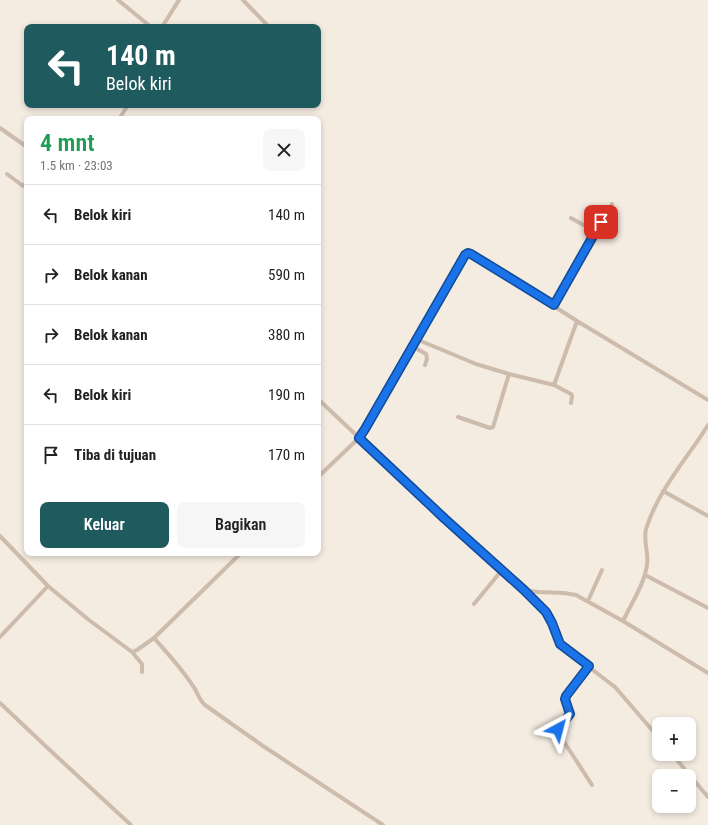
<!DOCTYPE html>
<html lang="id">
<meta charset="utf-8">
<style>
body{margin:0;font-family:"Roboto Condensed",sans-serif;background:#f6f6f6;color:#222;height:100vh;display:flex;flex-direction:column;font-size:15px;white-space:nowrap}
*{box-sizing:border-box;margin:0}
p{font-size:13px;color:#767676}
.icon{flex:none;width:22px;height:22px;fill:none;stroke:currentColor;stroke-width:2;stroke-linecap:round;stroke-linejoin:round}
.map{position:relative;flex:1;overflow:hidden}
.details{position:absolute;left:24px;top:116px;width:297px;height:440px;display:flex;flex-direction:column;background:#fff;border-radius:8px;box-shadow:0 2px 6px #0003}
.details>*{flex:none}
.guide{position:absolute;left:24px;top:24px;width:297px;height:84px;border-radius:8px;box-shadow:0 2px 6px #0003;background:#1f5a5e;color:#fff;overflow:hidden}
.fabs{position:absolute;left:652px;top:717px;display:grid;gap:8px}
.fabs a{display:grid;place-items:center;width:44px;height:44px;border-radius:8px;background:#fff;box-shadow:0 2px 6px #0003;font-size:20px}
.pin{position:absolute;display:grid;place-items:center;width:34px;height:34px;color:#fff;margin:-17px;border-radius:8px;box-shadow:0 2px 6px #0006}
.me{position:absolute;width:44px;margin:-22px;rotate:38deg;stroke-linejoin:round;filter:drop-shadow(0 0 3px #0008)}
.turn{display:flex;align-items:center;gap:14px;height:84px;padding:0 16px;font-size:18px}
.turn .icon{width:52px;height:52px;stroke-width:2.5}
.turn b{display:block;font-size:28px;line-height:34px}
.round{display:grid;place-items:center;flex:none;width:42px;height:42px;border-radius:8px;background:#f6f6f6}
.head{display:flex;align-items:center;justify-content:space-between;height:68px;padding:0 16px}
h1{font-size:24px;font-weight:600;line-height:30px;color:#1e9e55}
.action{display:flex;gap:8px;margin-top:auto;padding:8px 16px}
.action a{flex:1;height:46px;border-radius:8px;background:#1f5a5e;color:#fff;font-size:16px;font-weight:600;line-height:46px;text-align:center}
.action a+a{background:#f6f6f6;color:#222}
ul{padding:0;list-style:none}
li{display:flex;align-items:center;gap:12px;height:60px;padding:0 16px;border-top:1px solid #e0e0e0}
li div{flex:1}
li b{display:block;font-size:15px}
li em{font-style:normal}
.map>svg:first-child{display:block}
</style>
<div class="map">
<svg width="708" height="825" viewBox="0 0 708 825">
<rect width="100%" height="100%" fill="#f4ebe1"/>
<g fill="none" stroke-linecap="round" stroke-linejoin="round">
<path stroke="#cdbbac" stroke-width="4" d="M118,0L151,27
M243,0L269,27
M162,27L179,0
M119,119L128,105
M0,128L27,147
M7,174L23,186L27,182
M571,218L596,232
M553,305L612,204
M416,339L476,364L509,374
M412,346L426,354L427,359L425,365
M554,385L571,394L572,396L571,403
M318,399L445,519L524,590L538,592L564,593L576,595L623,621L708,673
M458,417L490,428L493,427L509,374L554,385L577,321
M318,477L362,435L456,268L465,255L468,253L476,256L577,321L708,400
M663,491L708,516
M0,536L48,586L89,620L132,652L142,664V672
M645,575L708,608
M525,591L549,617L559,644L615,687L659,738
M588,601L602,570
M474,604L502,570
M623,621C631,604 644,585 647,565C649,553 643,541 646,529C658,490 687,459 708,425
M0,637L48,586
M154,638C168,654 182,669 193,686C198,692 198,699 205,705L263,746L383,825
M132,652L137,650L154,638L241,553
M589,666L566,696L565,699L570,714L558,729L557,731L592,785
M0,703L54,754L131,825
M672,754L708,797"/>
</g>
<g fill="none" stroke-linecap="round" stroke-linejoin="round">
<defs>
<path id="route" d="M558,729L570,714L565,699L566,696L589,666L560,644L552,623L546,612L524,590L445,519L359,438L365,429L465,255L468,253L471,254L554,305L601,222"/>
</defs>
<use href="#route" stroke="#114b97" stroke-width="10"/>
<use href="#route" stroke="#1a73e8" stroke-width="7"/>
</g>
</svg>
<div class="fabs">
<a>+</a>
<a>−</a>
</div>
<div class="pin" style="left:601px;top:222px;background:#d93025"><svg class="icon" aria-label="arrive" viewBox="0 0 24 24"><path d="M6 21V4h12l-3 4 3 4H6"/></svg></div>
<svg class="me" style="left:558px;top:729px" viewBox="-20 -20 40 40"><path d="M0-17L14 15 0 8-14 15z" fill="#1a73e8" stroke="#fff" stroke-width="4"/></svg>
<div class="guide">
<div class="turn"><svg class="icon" aria-label="left" viewBox="0 0 24 24"><path d="M17 20v-9H6M10 6l-5 5 5 5"/></svg><div><b>140 m</b>Belok kiri</div></div>
</div>
<section class="details">
<div class="head"><div><h1>4 mnt</h1><p>1.5 km · 23:03</p></div><a class="round"><svg class="icon" aria-label="close" viewBox="0 0 24 24"><path d="M6 6l12 12M18 6L6 18"/></svg></a></div>
<ul>
<li><svg class="icon" aria-label="left" viewBox="0 0 24 24"><path d="M17 20v-9H6M10 6l-5 5 5 5"/></svg><div><b>Belok kiri</b></div><em>140 m</em></li>
<li><svg class="icon" aria-label="right" viewBox="0 0 24 24"><path d="M7 20v-9h11M14 6l5 5-5 5"/></svg><div><b>Belok kanan</b></div><em>590 m</em></li>
<li><svg class="icon" aria-label="right" viewBox="0 0 24 24"><path d="M7 20v-9h11M14 6l5 5-5 5"/></svg><div><b>Belok kanan</b></div><em>380 m</em></li>
<li><svg class="icon" aria-label="left" viewBox="0 0 24 24"><path d="M17 20v-9H6M10 6l-5 5 5 5"/></svg><div><b>Belok kiri</b></div><em>190 m</em></li>
<li><svg class="icon" aria-label="arrive" viewBox="0 0 24 24"><path d="M6 21V4h12l-3 4 3 4H6"/></svg><div><b>Tiba di tujuan</b></div><em>170 m</em></li>
</ul>
<div class="action"><a>Keluar</a><a>Bagikan</a></div>
</section>
</div>
